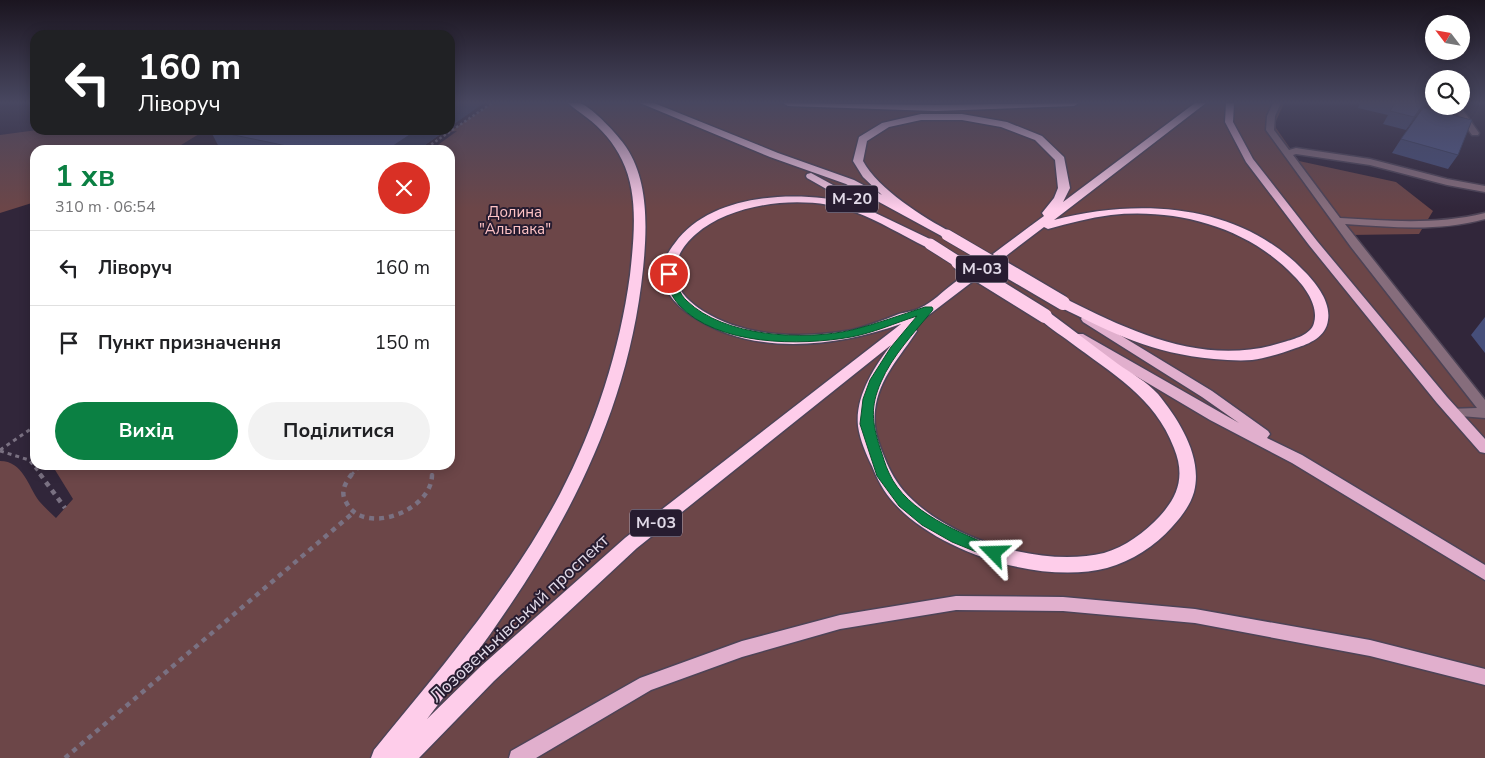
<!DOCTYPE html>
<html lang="uk">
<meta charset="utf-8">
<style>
body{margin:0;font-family:"Nunito Sans",sans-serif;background:#f2f2f2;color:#202124;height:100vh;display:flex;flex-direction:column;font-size:19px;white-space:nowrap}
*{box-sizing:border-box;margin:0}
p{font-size:16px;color:#757577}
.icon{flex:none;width:28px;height:28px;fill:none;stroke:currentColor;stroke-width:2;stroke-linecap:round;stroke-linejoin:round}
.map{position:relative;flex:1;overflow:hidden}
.panel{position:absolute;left:30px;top:145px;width:425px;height:325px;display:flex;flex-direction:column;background:#fff;border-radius:15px;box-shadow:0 2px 12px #0003}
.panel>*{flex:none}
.top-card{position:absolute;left:30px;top:30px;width:425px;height:105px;border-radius:15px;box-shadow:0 2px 12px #0003;background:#202124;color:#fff;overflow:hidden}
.needle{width:32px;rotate:301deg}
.controls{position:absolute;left:1425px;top:15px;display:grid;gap:10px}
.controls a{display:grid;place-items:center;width:45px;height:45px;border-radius:50%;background:#fff;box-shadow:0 2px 12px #0003;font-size:25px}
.pin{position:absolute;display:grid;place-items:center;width:42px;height:42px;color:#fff;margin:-21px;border:2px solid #fff;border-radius:50%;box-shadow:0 1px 5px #0007}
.me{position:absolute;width:55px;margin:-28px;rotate:292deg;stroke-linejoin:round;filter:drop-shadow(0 0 4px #0008)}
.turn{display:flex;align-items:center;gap:18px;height:105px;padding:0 25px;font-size:22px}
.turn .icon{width:65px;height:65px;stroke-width:2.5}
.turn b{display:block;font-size:35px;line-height:42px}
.round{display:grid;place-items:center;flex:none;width:52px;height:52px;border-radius:26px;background:#f2f2f2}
.summary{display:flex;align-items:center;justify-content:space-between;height:85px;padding:0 25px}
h1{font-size:30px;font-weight:700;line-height:38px;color:#0b8043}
.button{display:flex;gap:10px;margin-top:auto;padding:10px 25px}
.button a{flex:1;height:58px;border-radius:30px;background:#0b8043;color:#fff;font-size:20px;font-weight:700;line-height:58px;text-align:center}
.button a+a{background:#f2f2f2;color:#202124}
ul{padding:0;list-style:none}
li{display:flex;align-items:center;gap:15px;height:75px;padding:0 25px;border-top:1px solid #e0e0e0}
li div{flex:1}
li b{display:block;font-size:19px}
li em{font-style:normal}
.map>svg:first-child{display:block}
</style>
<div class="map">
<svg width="1485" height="758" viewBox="0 0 1485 758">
<rect width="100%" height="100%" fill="#31263a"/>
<path fill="#6c4648" d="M493,103H1284L1276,121V128L1299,161L1396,182L1433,211L1419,234L1349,235L1485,408V758H0V461C23,461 28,486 39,501C44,507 50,512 56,518L73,499L52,465H450V150H431L457,131L449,132Z
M37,130H202L199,134L173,150H35V202L0,213V135Z"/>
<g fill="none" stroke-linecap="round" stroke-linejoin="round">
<defs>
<path id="minor" d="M1273,103H1281L1275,116L1274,130L1289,150L1296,148L1370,159L1447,179L1485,186V192L1447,185L1370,165L1296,154L1293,155L1340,218C1390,221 1436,225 1485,213V219C1438,232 1393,227 1345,224L1485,400V418L1448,415L1446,412L1448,409L1477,408L1351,247L1266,130L1267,116Z
M1452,106H1460L1479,133L1478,135H1472Z"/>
<path id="major" d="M1226,103H1234L1233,122L1253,159L1317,241L1447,397L1485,439V453L1480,452L1437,403L1309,245L1246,162L1225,122Z
M1087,315L1212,391L1268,431L1270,434L1267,438L1302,455L1485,565V580L1292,463L1210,420L1075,340L1073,337L1075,334H1083L1239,423L1202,397L1083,322L1081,319L1083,316Z
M956,596L1063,597L1195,609L1370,640L1485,669V685L1370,656L1195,623L1063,611L956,610L840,629L742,657L651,690L536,758H509L511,751L640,678L742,641L840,615Z"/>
<path id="highway" d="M568,103C572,103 577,102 580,103C593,108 618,135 626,147C649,181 647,229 643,269C625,446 533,582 427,719L480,667L625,538L901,324C835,347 754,357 692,316C679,307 665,294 663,278C661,265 667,253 675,243C711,193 797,190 851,203L807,178L806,176L807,174L811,173L866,203L868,205L865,208L934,241L936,244L934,247H926C902,235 879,221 855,212C808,194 734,201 696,234C683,245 672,262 676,280C680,294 691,303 703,311C746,338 803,339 852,330C868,326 884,320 899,314C906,312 915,311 920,308C932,303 943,291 954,283C984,261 1014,238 1044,216L1042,213L1054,198L1058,188L1055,160L1035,140L1001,127L962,120H921L889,127L867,141L863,161C878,189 924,218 951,232L953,235L947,239L846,184L770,157L640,103H654L778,153L854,180L882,195L863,177L853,161L859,137L882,123L921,114H962L1007,122L1042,136L1064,157L1070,188L1063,202L1195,103H1206L1054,220C1139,198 1239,203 1304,271C1316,283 1331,302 1328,320C1326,337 1309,344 1296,348C1282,353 1267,358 1252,360C1239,361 1227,360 1214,359C1151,353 1114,334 1058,306L1056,303L1063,299L1068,300C1136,334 1207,367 1284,342C1294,339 1311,335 1314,323C1319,306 1305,287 1294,276C1248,227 1176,208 1111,215C1089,218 1069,223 1048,229L1044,227L913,327L917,331C900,357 879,378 875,410C873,426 877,439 883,454C888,467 894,479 903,490C945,539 1041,568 1104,553C1125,547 1145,532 1160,516C1179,495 1185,475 1174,448C1155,397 1111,373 1070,342C1060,334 1045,326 1038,316L1040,313H1050C1073,330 1095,347 1118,364C1131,373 1147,382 1158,394C1179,420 1203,457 1194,492C1190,506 1181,517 1172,527C1155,546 1132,561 1107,568C1042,585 939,553 894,503C884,492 877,479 872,466C866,454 860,440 858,426C855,397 874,367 891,345L637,548L494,681L419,758H371L374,750C440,669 511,587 560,494C595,427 620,350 630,275C634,238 639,194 622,160C614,143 601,128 586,117C580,112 573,108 568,103Z
M783,103L936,105L1079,103L1074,106L936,111L788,106Z"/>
</defs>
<use href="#minor" stroke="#4d4356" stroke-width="3"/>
<use href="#major" stroke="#4d4356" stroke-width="3"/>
<use href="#highway" stroke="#4d4356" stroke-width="3"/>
<path stroke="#7a7182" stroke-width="2.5" stroke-dasharray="2.5 2.5" stroke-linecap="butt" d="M423,150L492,103"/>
<path stroke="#7a7182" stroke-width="3" stroke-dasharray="4 4" stroke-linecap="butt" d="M0,450L35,426
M0,451L29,460L41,475
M432,465V475
M351,475L362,465"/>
<path stroke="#7a7182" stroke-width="4.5" stroke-dasharray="5 5" stroke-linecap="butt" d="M40,474L65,508
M352,474C345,483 340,492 346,502C363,537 433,511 432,474
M65,758L353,513"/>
<use href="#minor" fill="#866d7c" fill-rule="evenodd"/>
<use href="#major" fill="#e1afcd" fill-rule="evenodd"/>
<use href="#highway" fill="#fecdea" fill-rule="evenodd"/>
<defs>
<path id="highway-bridge-far1" d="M947,235L995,263
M930,244L960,263"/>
<path id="highway-bridge" d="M958,262L1045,316
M993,262L1063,303"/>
</defs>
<use href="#highway-bridge-far1" stroke="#4d4356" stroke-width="13" stroke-linecap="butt"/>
<use href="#highway-bridge" stroke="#4d4356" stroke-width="17" stroke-linecap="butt"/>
<use href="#highway-bridge-far1" stroke="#fecdea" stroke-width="11"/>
<use href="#highway-bridge" stroke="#fecdea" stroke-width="14"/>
</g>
<path fill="#464e7a" d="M1360,103H1426L1406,130L1383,124L1388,115L1358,108Z
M210,130H446L418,150H231L219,147Z
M1401,139L1458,155L1448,169L1392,153Z
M1485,317V353L1471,335Z"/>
<path fill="#394063" d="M456,103H484L450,127V107Z
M1424,103H1426L1406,130L1414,117Z
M417,130H446L418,150H387Z"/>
<path fill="#515b8e" stroke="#394063" d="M450,103H456L450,107Z
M1395,103H1424L1414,117L1390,111Z
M1423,108L1472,120L1458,155L1401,139Z
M210,130H417L387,150H306Z"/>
<linearGradient id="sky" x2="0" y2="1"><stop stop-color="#1b1520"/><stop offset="0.49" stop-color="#484760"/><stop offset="1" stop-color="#484760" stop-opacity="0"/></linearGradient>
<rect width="1485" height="209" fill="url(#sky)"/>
<path fill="#0b8043" stroke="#07532c" d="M669,271L674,274C677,284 679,294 687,301C724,337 804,341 852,330C876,324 901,315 925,307H932L933,309L932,311C914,333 892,356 881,382C870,407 872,422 880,448C883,456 885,465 889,473C907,513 961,533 999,549L1001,553L999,557L994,559L989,557L952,542L922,525L899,506L877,476L860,424L863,399L870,380L891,347L917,316C895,323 873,333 851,337C800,346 717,346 679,305C671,296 667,285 664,274Z"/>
<g text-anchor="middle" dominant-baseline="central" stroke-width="4" stroke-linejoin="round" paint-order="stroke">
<g font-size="15" fill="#fec3c5" stroke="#271c30">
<text x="515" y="212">Долина<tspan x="515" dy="17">"Альпака"</tspan></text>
</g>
<g fill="#271c30" stroke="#a9a1b1" stroke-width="1">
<rect x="826" y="185.5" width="52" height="27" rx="4"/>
<rect x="956" y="255.5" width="52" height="27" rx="4"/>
<rect x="630" y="509.5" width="52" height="27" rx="4"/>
</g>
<g font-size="16" font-weight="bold" fill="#e1dae8">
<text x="852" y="199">М-20</text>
<text x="982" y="269">М-03</text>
<text x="656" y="523">М-03</text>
</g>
<g font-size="18" fill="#e1dae8" stroke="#271c30">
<text transform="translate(519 618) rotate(-43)">Лозовеньківський проспект</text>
</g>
</g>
</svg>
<div class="controls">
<a><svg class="needle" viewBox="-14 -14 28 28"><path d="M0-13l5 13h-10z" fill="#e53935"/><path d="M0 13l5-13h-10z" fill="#757577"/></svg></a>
<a><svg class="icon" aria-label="search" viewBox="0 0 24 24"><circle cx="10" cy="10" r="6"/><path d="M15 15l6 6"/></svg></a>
</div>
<div class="pin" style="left:669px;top:274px;background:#d93025"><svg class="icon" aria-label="arrive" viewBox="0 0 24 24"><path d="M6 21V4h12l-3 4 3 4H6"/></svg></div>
<svg class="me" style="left:994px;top:553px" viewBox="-20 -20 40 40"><path d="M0-17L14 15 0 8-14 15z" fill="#0b8043" stroke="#fff" stroke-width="4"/></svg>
<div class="top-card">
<div class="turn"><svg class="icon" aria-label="left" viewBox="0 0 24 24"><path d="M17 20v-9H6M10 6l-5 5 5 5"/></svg><div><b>160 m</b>Ліворуч</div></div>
</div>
<section class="panel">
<div class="summary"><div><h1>1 хв</h1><p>310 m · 06:54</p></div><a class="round" style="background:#d93025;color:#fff"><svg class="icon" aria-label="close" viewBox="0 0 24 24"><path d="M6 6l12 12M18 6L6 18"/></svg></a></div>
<ul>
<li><svg class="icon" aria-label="left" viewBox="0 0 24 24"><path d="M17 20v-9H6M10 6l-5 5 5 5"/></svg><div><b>Ліворуч</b></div><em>160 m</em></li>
<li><svg class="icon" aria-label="arrive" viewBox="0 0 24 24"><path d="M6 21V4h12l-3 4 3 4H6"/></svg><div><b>Пункт призначення</b></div><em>150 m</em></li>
</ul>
<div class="button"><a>Вихід</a><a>Поділитися</a></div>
</section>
</div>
